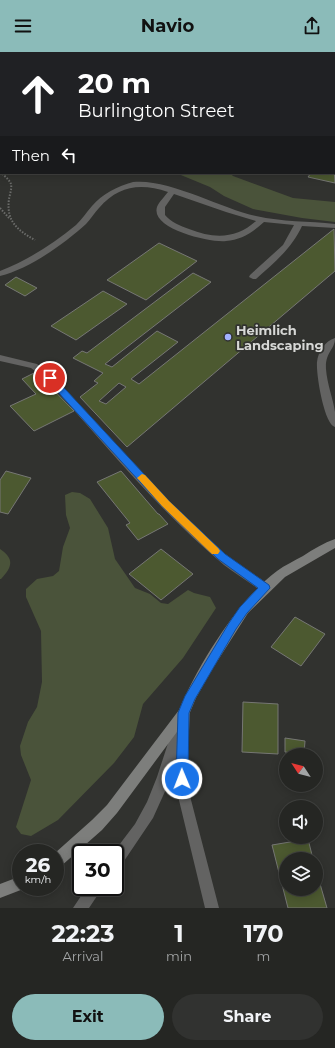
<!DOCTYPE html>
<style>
body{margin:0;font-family:Montserrat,sans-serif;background:#313230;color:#f1f3f6;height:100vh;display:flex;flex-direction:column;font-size:15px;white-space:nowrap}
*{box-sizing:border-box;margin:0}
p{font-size:13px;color:#a3a5a6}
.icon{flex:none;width:22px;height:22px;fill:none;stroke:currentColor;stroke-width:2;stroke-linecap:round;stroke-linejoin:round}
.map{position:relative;height:856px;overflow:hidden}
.drawer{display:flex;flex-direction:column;background:#252623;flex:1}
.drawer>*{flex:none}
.hud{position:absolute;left:0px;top:0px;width:335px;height:122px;box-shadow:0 2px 10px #0003,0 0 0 1px #424341;background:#202124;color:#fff;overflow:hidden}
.needle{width:26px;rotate:306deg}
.buttons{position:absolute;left:279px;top:696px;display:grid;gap:8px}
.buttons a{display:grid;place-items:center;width:44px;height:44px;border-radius:50%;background:#252623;box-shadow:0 2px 10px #0003,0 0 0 1px #424341;font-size:20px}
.speed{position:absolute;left:12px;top:792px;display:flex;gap:8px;font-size:20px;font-weight:700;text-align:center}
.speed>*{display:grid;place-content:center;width:52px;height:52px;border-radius:50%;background:#252623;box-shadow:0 2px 10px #0003,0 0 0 1px #424341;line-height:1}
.speed small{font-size:10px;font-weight:400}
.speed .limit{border:2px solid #111;border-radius:6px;background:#fff;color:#111}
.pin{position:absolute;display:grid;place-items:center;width:34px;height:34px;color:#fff;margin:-17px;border:2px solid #fff;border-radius:50%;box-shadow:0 1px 4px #0007}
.me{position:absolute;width:44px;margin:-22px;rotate:359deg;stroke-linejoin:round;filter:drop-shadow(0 0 3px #0008)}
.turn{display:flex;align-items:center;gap:14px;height:84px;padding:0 12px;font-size:18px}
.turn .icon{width:52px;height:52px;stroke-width:2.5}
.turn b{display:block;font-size:28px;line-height:34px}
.then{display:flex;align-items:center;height:38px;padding:0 12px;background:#0003;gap:8px;font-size:15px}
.eta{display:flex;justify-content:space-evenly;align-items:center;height:68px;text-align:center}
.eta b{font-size:24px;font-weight:700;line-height:28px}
.primary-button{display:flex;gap:8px;margin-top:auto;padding:8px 12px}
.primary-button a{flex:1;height:46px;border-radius:24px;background:#8bbbb9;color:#111;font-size:16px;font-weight:700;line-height:46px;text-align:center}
.primary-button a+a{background:#313230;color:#f1f3f6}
header{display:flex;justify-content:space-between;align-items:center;height:52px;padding:0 12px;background:#8bbbb9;color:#111;font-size:18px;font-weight:700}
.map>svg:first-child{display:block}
</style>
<header><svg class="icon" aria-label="menu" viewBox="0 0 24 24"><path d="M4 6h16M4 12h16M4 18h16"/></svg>Navio<svg class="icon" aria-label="share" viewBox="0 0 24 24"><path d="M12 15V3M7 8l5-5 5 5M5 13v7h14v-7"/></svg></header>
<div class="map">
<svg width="335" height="856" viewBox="0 0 335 856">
<rect width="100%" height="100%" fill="#31322f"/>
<path fill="#4a533a" d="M176,121H230L233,124L293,146L335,150V170L302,166L253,157L224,144L210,135Z
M72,440L80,441L90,447L108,476L115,507L135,536L150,542L161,551L168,552L188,538L194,541L210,545L216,556L183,606L143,652L134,685L114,711L58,768L31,784L21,782L16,775L31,728L21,703L20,694L28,670L37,655L42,630L41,579L26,545V537L37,527L53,524L59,519L63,495L70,476L66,463L65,443Z
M0,497C15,507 12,515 1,527H0Z"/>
<path fill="#4c5930" stroke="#767774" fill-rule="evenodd" d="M334,116L335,131L308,125L311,121H334Z
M334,177L335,219L127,395L80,345L98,331L94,329L103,321L73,306L82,299L87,301L193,221L211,230L105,312L112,315L157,279L178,290L131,327L139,332ZM119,331L126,335L106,352L99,349Z
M159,191L197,209L146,248L107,228Z
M16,225L37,236L25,244L5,233Z
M103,239L127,252L76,288L51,274Z
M36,320L74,359L34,379L10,354L36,342L22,327Z
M6,419L31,426L8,462L0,460V428Z
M121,419L158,462H159L168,472L138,488L126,473L130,471L97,430Z
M161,497L193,522L161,548L129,522Z
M295,565L325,582L301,614L271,595Z
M243,650L278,652V702L242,700Z
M285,686L305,689L304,702L285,700Z
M308,787L313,807H286V837H316V818L327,856H288L272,793Z"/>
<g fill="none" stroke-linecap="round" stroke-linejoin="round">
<path stroke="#6b6c6a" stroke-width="2" stroke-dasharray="1.5 1.5" stroke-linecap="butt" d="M0,120C3,123 9,127 11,132C12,136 10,142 9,147C6,169 17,178 35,188
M0,156L9,166"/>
<path fill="#636362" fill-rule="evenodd" d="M133,130C168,126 220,156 256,164C282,170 309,169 335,172V176L302,174C292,196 274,211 256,227H253L249,225L250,223L283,193L294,173L264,170C253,180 241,188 226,189C211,191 150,177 157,155C159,150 165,144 168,140C141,131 119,133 99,156C94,161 91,167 86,172C64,192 29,217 0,224V219C28,208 53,192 76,173C82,167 86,161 92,154C102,142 118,134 133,130ZM174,142L226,160L256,169C236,187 214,187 189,177C180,174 171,170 165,163V155Z
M335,286C335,298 325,300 326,317C327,332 333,346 335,360C335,365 335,370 335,375C324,372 316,322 317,310C318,300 325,289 335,286Z
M0,303L37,312L53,324C111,386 166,453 231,507C243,516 257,524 269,533L270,536L269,539L265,540L261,539C249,530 236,522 224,513C158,458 104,391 47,328L31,316L0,309Z"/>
<path fill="#636362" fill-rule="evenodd" d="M334,94H335V98H334Z
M184,656L188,657L190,661L188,697L190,744L219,856H205L178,744L176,706L167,735L153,766L120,815L115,817V801H113L135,772L147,750L157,725L173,676L175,672L177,671L180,657Z
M87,835H103L89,856H73Z"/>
<path fill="#7d7e7c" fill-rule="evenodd" d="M335,487V496L285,525L248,561L213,616L196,646L188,665L168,692L117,761L102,778L60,815L55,817V801L92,768L107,753L179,658C198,613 238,548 277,519C285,513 294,509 303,504C313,497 324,491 335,487Z
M21,824V835L26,836L0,846V832Z"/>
</g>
<path fill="#1a73e8" stroke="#114b97" d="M50,323L53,324L169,449L225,502L269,533L270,536L247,561L236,577L195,647L189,661L188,727L186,731L182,732L178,731L176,727L178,661L185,644L229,571L240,555L258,536L218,507L162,454L47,328L46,326Z"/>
<path fill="#f59e0b" d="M142,422L145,423L169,449L218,496L220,499L218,502H212L162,454L139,428L137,426Z"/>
<circle fill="#a2b2fd" stroke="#31322f" stroke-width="1.5" cx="228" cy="285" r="4"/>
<g text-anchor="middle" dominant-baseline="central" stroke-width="3.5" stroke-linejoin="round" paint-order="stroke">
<g font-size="13" font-weight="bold" fill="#d7d8d6" stroke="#31322f" text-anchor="start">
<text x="236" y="278">Heimlich<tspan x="236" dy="15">Landscaping</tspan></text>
</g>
</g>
</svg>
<div class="buttons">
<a><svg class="needle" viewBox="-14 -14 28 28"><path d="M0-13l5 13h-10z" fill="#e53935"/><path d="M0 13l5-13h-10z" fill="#a3a5a6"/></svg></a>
<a><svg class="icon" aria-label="sound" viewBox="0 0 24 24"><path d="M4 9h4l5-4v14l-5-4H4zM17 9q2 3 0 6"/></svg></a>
<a><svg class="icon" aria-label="layers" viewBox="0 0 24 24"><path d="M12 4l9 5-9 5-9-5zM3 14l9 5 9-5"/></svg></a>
</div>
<div class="speed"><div>26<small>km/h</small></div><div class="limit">30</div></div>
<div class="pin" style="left:50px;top:326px;background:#d93025"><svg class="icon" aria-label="arrive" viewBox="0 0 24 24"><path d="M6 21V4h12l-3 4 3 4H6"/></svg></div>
<svg class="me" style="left:182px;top:727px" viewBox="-20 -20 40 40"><circle r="17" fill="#1a73e8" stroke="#fff" stroke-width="3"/><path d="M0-11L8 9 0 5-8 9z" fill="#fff"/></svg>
<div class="hud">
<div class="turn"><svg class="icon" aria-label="ahead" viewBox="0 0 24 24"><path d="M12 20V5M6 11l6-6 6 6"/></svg><div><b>20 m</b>Burlington Street</div></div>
<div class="then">Then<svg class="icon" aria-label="left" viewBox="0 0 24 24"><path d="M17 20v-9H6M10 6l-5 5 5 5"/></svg></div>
</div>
</div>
<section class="drawer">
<div class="eta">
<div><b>22:23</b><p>Arrival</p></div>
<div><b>1</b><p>min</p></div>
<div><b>170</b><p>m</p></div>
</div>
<div class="primary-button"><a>Exit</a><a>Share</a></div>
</section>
